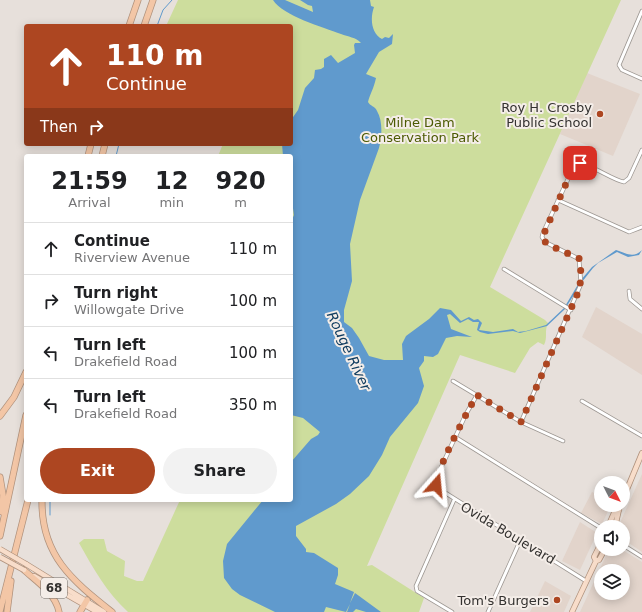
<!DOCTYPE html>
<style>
body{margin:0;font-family:"DejaVu Sans",sans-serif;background:#f2f2f2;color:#202124;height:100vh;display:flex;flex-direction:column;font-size:15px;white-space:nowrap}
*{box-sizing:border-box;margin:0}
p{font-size:13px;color:#757577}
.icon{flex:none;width:22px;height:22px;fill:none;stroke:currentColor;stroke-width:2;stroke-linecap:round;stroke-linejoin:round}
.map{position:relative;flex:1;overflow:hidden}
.side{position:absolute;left:24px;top:154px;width:269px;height:348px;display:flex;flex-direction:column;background:#fff;border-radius:4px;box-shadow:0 2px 10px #0003}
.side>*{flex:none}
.guide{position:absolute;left:24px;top:24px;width:269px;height:122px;border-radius:4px;box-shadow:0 2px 10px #0003;background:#ad4621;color:#fff;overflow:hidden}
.needle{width:26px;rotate:132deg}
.tools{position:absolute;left:594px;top:476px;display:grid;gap:8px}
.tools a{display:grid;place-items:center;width:36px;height:36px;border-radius:50%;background:#fff;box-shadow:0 2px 10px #0003;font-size:20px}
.pin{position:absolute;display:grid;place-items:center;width:34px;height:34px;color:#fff;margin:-17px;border-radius:8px;box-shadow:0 2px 6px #0006}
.me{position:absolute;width:44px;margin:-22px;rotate:18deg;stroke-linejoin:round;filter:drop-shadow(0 0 3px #0008)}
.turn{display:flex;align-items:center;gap:14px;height:84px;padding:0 16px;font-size:18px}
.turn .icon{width:52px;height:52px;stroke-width:2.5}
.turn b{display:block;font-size:28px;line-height:34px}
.then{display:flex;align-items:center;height:38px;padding:0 16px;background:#0003;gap:8px;font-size:15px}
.eta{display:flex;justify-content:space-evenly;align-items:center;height:68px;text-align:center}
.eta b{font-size:24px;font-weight:700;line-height:28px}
.cta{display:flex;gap:8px;margin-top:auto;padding:8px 16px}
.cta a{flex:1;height:46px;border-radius:24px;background:#ad4621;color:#fff;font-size:16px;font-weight:700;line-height:46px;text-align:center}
.cta a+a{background:#f2f2f2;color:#202124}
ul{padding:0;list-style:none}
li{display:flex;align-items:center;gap:12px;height:52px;padding:0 16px;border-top:1px solid #e0e0e0}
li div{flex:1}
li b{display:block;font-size:15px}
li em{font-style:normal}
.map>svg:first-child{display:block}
</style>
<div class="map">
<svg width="642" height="612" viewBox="0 0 642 612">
<rect width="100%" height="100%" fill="#e7e0db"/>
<path fill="#e2d4cb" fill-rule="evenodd" d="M587,73L640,94L613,156L560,134Z
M596,307L642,334V375L582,337Z
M642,474V552L623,539V527H618Z
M592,492L601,496V505H611L602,524L581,513Z
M580,522L597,533L580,570L562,561Z
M609,549H621L642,562V612H580ZM601,571H623V593H601Z
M545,581L571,596L564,612H530Z"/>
<path fill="#cddd9d" d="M178,0H621L490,287L545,320L548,323C544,331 548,337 544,345L538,342L530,348L515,373L460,355L367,566L372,565L424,598L419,612H128C107,593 93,568 79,543L84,539H104L107,551L125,561L124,576L137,581H143L180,500H291V156H218L223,144H291V26H166Z"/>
<path fill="#609acd" d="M273,0H285L313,12L312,6L308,5L300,0H370L371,6L374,7C370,18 371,33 382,39L385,37L389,38L393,34L392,44L379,52L366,74L376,78C374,88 370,94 368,102C370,106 375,106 377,111C383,121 382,137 379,148L360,200L350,244L352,281L344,310V322L352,328L359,338L369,356L384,360H403L402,344L406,336L429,319L440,308L451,310L461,321L469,317L474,320L478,319L482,323L479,330L493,332L513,329L518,332L526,331L546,325L564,308L580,281L592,267L616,250C626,253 633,259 642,250L639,255L628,257L617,252L598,263L593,268L582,282L565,309L547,326L520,333L513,331L488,334L480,332L477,330L479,322H473L468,319L460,323L450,314L447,315L451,329L472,337L457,336L446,338L438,354L433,357L424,356V361L419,368L424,386L418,403L390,437L382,455L369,476L350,494L336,504L296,526V536L306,549V552L314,553L338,568V575L335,584L354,592L350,603L355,593L381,612H366L356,609L353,612H347L350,604L346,612L326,607L324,612H275L240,595L232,589L224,578L223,561L227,544L263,500H291V462L311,439L318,435L320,432L303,418L291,415V222L294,215L291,195V156H283L282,144H291V120L298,110L305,88L314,78L315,70L321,69L324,67V59L331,55L338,63L355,53L354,45L355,43H361C356,37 348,37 341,34C323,27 283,16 273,0Z"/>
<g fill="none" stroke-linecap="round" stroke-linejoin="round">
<path stroke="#609acd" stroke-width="1" d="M157,26L163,10L172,0
M116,156L119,144
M50,500V515"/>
<defs>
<path id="minor" d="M642,11L619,65L622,70L642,79
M558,200L629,232L642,227
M504,269L571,310
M629,291L630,299L642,309
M453,381L521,422L563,441
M477,395L466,414L438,474L435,483L436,487L586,581
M582,401L642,436
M521,422L581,284L579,259L545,242L542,237L543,233L575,164C586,160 611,180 624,182L629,178L642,150
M455,437L601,528
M623,545L642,557
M452,612L417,591L416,586L454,500
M488,612L520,541"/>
<path id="primary" d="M623,499L642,453
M608,527L614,513L619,510
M615,527L620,505
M596,561L599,560L605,549
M26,564L104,612
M34,576L97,612
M572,612L596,561L594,557L601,543"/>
<path id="motorway" d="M129,26L138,0
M144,26L153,0
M88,156L91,144
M102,156L105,144
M0,416L14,397L26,372
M0,477L3,495L2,512
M42,500C41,556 73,581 112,612
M0,536L26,415
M24,570C36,581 56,594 59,612
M0,611L28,500
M7,612L11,581
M80,612L87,600"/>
</defs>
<use href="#minor" stroke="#9d9792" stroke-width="4.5"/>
<use href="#primary" stroke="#b0927d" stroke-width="6"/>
<use href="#motorway" stroke="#b0927d" stroke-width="7"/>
<use href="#minor" stroke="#fff" stroke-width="3"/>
<use href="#primary" stroke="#f8ddca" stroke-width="4.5"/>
<use href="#motorway" stroke="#f3c6a6" stroke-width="5.5"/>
<defs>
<path id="primary-bridge" d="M0,549L26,564
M0,557L24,570"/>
</defs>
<use href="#primary-bridge" stroke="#b0927d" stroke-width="6" stroke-linecap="butt"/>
<use href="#primary-bridge" stroke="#f8ddca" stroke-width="4.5"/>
</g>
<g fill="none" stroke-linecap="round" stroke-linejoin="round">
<path stroke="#ad4621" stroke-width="7" stroke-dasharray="0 12.6" d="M436,485C435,472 469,408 477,395L521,422L580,288L581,262L580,259L547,244L542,238L572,170L575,164L580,163"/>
</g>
<g fill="#ad4621" stroke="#f4ede8" stroke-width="1.5">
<circle cx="600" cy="114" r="4"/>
<circle cx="557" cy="600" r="4"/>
</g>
<g text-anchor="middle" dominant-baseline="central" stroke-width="4" stroke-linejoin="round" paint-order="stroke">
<rect fill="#f4ede8" stroke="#6e6a67" stroke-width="1" x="41" y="578" width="26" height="20" rx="3"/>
<g font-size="12" font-weight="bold" fill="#343230">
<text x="54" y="588">68</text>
</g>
<g font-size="13" fill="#343230" stroke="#f4ede8" text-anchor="end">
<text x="592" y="107">Roy H. Crosby<tspan x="592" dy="15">Public School</tspan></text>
<text x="549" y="600">Tom's Burgers</text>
</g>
<g font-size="13" fill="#4c5a03" stroke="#f4ede8">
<text x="420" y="122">Milne Dam<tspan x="420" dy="15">Conservation Park</tspan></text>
</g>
<g font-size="13" fill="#343230" stroke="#f4ede8">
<text transform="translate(508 533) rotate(31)">Ovida Boulevard</text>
</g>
<g font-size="14" font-style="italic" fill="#113d60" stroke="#f4ede8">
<text transform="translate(349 351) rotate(65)">Rouge River</text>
</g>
</g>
</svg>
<div class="tools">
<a><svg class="needle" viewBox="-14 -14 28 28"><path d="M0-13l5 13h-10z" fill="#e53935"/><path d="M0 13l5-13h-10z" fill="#757577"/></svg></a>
<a><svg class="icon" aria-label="sound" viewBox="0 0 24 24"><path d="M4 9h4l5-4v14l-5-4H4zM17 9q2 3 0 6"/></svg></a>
<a><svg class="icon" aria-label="layers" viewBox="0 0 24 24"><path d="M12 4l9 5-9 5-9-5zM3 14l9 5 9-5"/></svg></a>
</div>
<div class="pin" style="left:580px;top:163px;background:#d93025"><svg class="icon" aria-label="arrive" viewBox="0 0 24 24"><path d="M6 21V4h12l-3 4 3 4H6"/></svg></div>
<svg class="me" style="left:436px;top:485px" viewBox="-20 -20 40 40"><path d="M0-17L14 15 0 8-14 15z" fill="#ad4621" stroke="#fff" stroke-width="4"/></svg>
<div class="guide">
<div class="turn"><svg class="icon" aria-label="ahead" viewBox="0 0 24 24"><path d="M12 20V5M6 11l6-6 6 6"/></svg><div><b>110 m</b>Continue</div></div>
<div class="then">Then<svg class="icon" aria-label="right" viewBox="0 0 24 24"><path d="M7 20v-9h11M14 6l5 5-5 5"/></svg></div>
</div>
<section class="side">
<div class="eta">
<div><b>21:59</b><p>Arrival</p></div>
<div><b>12</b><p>min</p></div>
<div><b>920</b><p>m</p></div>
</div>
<ul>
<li><svg class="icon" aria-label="ahead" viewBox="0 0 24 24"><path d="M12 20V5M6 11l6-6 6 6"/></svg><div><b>Continue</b><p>Riverview Avenue</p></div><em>110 m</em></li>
<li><svg class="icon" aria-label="right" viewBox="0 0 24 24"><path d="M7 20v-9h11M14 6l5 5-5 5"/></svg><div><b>Turn right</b><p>Willowgate Drive</p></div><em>100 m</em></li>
<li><svg class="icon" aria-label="left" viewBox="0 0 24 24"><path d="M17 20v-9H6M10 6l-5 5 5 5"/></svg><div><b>Turn left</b><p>Drakefield Road</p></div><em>100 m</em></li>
<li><svg class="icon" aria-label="left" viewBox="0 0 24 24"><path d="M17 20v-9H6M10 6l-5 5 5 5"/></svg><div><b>Turn left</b><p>Drakefield Road</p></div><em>350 m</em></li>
</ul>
<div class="cta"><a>Exit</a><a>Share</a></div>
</section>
</div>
